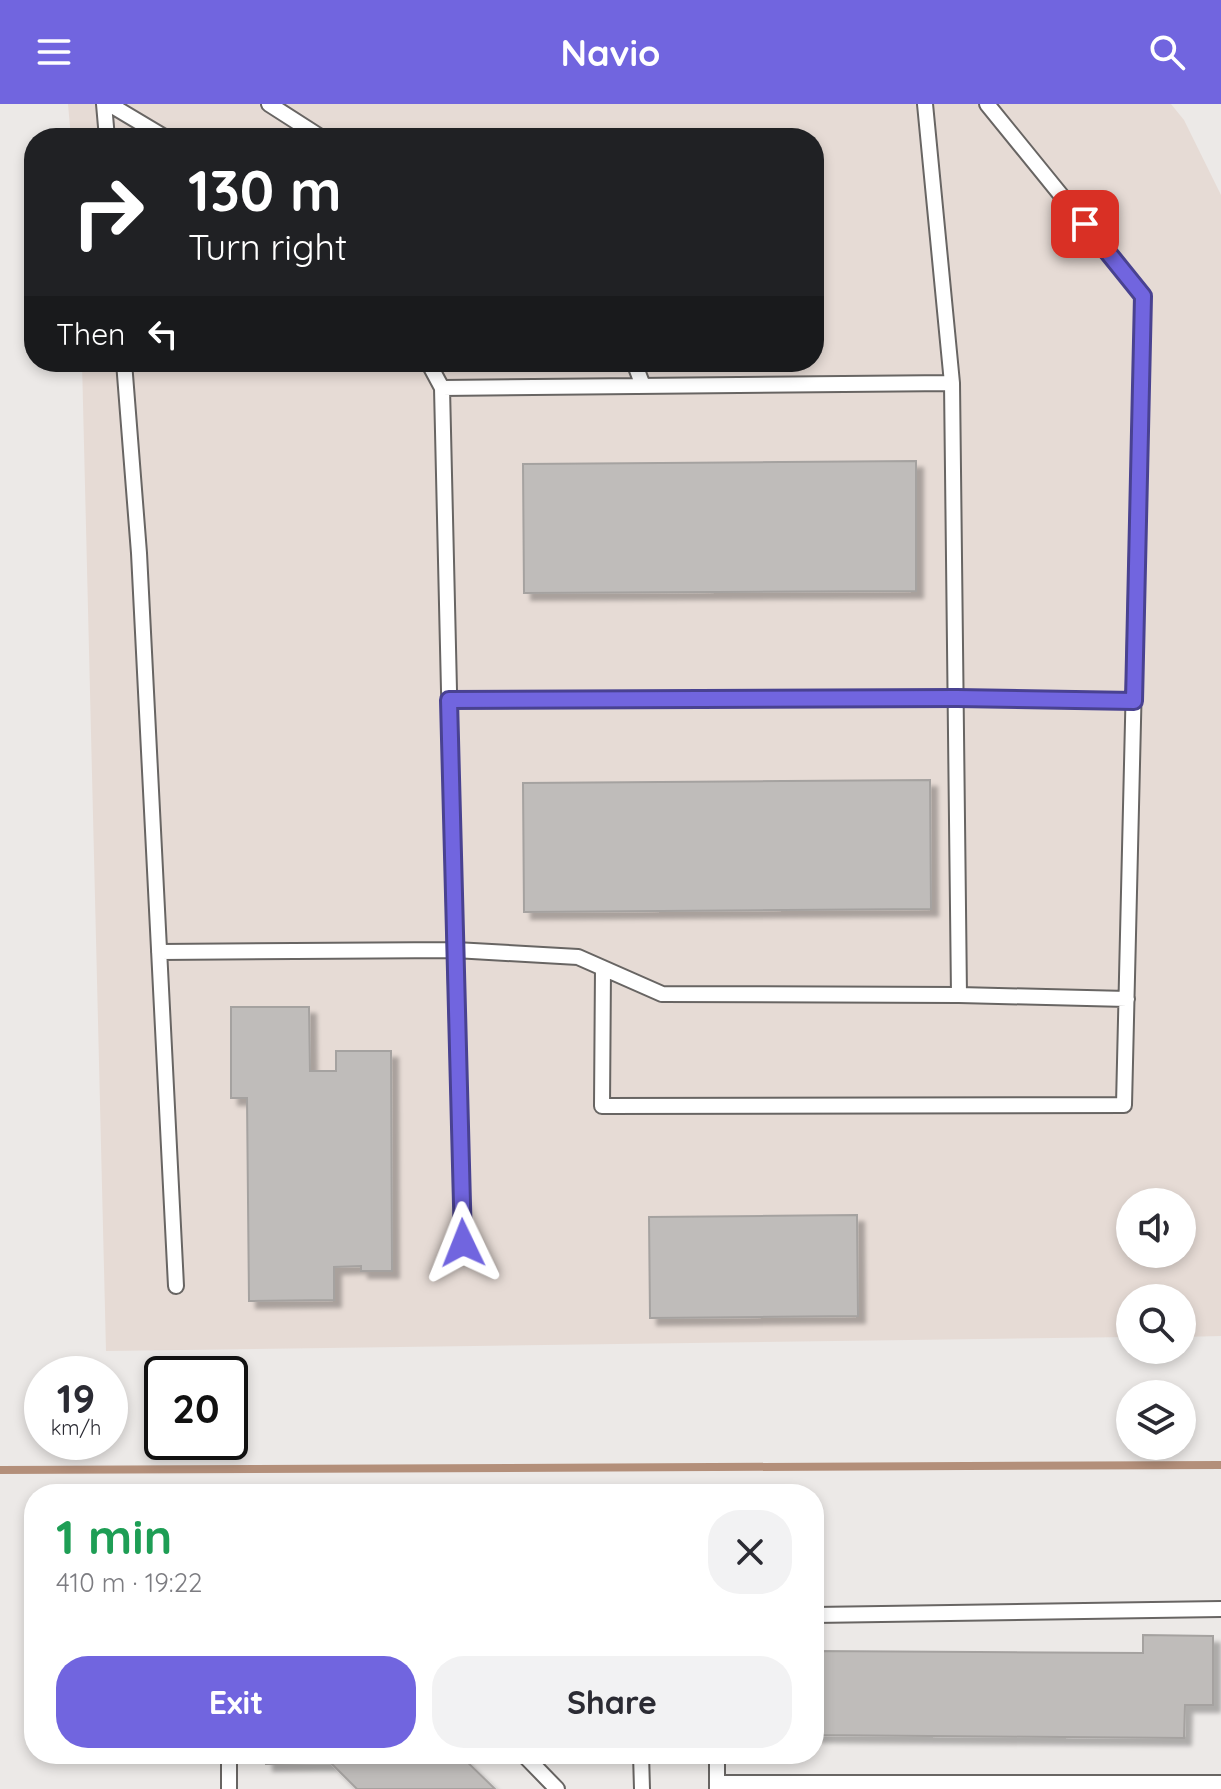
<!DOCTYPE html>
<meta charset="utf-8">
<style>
body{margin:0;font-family:Quicksand,sans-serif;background:#f2f2f3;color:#2b2b33;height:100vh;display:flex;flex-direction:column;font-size:30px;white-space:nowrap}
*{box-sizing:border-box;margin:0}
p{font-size:26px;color:#7c7c81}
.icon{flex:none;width:44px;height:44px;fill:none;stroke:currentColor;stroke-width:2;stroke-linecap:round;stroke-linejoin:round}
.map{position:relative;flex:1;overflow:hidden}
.panel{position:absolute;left:24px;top:1380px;width:800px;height:280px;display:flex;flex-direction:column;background:#fff;border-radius:32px;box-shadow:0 4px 12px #0003}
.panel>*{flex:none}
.banner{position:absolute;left:24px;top:24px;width:800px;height:244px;border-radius:32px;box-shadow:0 4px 12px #0003;background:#202124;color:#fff;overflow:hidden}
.buttons{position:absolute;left:1116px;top:1084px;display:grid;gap:16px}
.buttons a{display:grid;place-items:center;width:80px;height:80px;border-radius:50%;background:#fff;box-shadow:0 4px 12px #0003;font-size:40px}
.speed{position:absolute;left:24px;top:1252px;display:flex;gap:16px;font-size:40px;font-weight:700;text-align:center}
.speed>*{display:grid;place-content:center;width:104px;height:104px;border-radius:50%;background:#fff;box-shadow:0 4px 12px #0003;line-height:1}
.speed small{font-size:20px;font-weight:400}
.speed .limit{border:4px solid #111;border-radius:12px;background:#fff;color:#111}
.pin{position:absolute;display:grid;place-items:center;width:68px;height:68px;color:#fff;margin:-34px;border-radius:16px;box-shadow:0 4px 12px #0006}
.me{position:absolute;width:88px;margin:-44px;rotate:358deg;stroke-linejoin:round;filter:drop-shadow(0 0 6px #0008)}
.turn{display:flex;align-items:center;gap:28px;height:168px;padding:0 32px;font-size:36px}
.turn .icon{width:104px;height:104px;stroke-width:2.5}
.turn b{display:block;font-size:56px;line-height:68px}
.then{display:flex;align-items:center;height:76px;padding:0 32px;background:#0003;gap:16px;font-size:30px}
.round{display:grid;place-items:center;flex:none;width:84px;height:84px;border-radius:32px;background:#f2f2f3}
.summary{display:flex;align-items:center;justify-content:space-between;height:136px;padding:0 32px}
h1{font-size:48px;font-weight:700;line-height:60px;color:#1e9e55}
.cta{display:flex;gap:16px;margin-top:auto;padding:16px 32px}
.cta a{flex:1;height:92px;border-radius:32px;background:#7165df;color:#fff;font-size:32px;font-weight:700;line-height:92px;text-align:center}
.cta a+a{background:#f2f2f3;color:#2b2b33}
header{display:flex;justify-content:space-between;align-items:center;height:104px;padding:0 32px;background:#7165df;color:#fff;font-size:36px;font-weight:700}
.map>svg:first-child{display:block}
</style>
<header><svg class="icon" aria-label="menu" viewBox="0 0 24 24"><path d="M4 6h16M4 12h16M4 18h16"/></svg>Navio<svg class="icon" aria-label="search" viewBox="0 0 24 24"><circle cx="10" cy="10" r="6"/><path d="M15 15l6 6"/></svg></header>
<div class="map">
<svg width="1221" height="1685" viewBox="0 0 1221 1685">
<defs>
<filter id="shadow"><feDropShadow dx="7" dy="7" stdDeviation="2" flood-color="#0004"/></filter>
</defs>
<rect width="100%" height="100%" fill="#ece9e7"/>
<path fill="#e6dbd5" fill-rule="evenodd" d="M68,0H1171L1184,16L1221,91V1232L1182,1233V1194H1130V1233L106,1247L82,258H814V34H71ZM1130,1098H1182V1150H1130Z"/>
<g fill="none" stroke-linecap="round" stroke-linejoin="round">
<path stroke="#b38f7a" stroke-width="8" d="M0,1366L1221,1361"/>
</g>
<path fill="#bfbcba" stroke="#a5a2a0" stroke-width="2" filter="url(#shadow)" d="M916,357V487L524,489L523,360Z
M930,676L931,805L524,808L523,679Z
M231,903H309L310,967H336V947H391L392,1167H361V1162L334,1163V1196L249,1197L247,994H231Z
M857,1111L858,1212L650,1214L649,1113Z
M1143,1531L1213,1532V1601H1185L1184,1634L814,1631V1547L1143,1549Z
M266,1650H459L495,1685H357L331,1659L266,1660Z"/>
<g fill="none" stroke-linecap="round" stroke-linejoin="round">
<defs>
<path id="lane" d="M104,0L107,34
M109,0L166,34
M269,0L322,34
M925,0L952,279
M124,258L139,449L176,1182
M634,258L643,282
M442,284L952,279L959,891L662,890L578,853L455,846L463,1139
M449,596L957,594L1134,597
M159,848L455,846L442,284L428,258
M603,864L602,1002L1124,1001L1143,192L987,0
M959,891L1127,895
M814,1511L1221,1505
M523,1650L557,1685
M641,1650L642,1685
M717,1679H1221
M229,1685V1650
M717,1685V1650"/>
</defs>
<use href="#lane" stroke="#686563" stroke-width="18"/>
<use href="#lane" stroke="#fff" stroke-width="14"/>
</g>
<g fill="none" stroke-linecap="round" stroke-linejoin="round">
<defs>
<path id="route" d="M463,1139L449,596L957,594L1134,597L1143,192L1085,120"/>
</defs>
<use href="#route" stroke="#494291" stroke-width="20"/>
<use href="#route" stroke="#7165df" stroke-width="14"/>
</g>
</svg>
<div class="buttons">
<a><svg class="icon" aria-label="sound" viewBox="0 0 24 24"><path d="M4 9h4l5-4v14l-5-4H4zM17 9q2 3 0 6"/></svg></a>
<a><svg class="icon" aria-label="search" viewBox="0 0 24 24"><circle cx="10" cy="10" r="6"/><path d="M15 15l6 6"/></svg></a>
<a><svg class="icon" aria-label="layers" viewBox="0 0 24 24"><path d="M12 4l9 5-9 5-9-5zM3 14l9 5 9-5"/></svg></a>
</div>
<div class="speed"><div>19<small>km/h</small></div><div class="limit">20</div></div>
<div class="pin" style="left:1085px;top:120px;background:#d93025"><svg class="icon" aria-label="arrive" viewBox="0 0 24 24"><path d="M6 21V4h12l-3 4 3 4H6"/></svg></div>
<svg class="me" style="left:463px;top:1139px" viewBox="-20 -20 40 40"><path d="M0-17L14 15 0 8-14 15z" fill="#7165df" stroke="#fff" stroke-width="4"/></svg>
<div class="banner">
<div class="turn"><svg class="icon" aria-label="right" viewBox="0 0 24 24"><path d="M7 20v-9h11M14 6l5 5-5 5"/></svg><div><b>130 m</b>Turn right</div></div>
<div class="then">Then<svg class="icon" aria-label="left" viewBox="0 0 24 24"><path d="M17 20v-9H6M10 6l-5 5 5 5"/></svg></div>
</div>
<section class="panel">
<div class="summary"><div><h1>1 min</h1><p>410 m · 19:22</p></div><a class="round"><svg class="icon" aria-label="close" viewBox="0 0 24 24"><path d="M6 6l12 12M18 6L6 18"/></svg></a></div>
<div class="cta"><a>Exit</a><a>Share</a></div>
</section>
</div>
